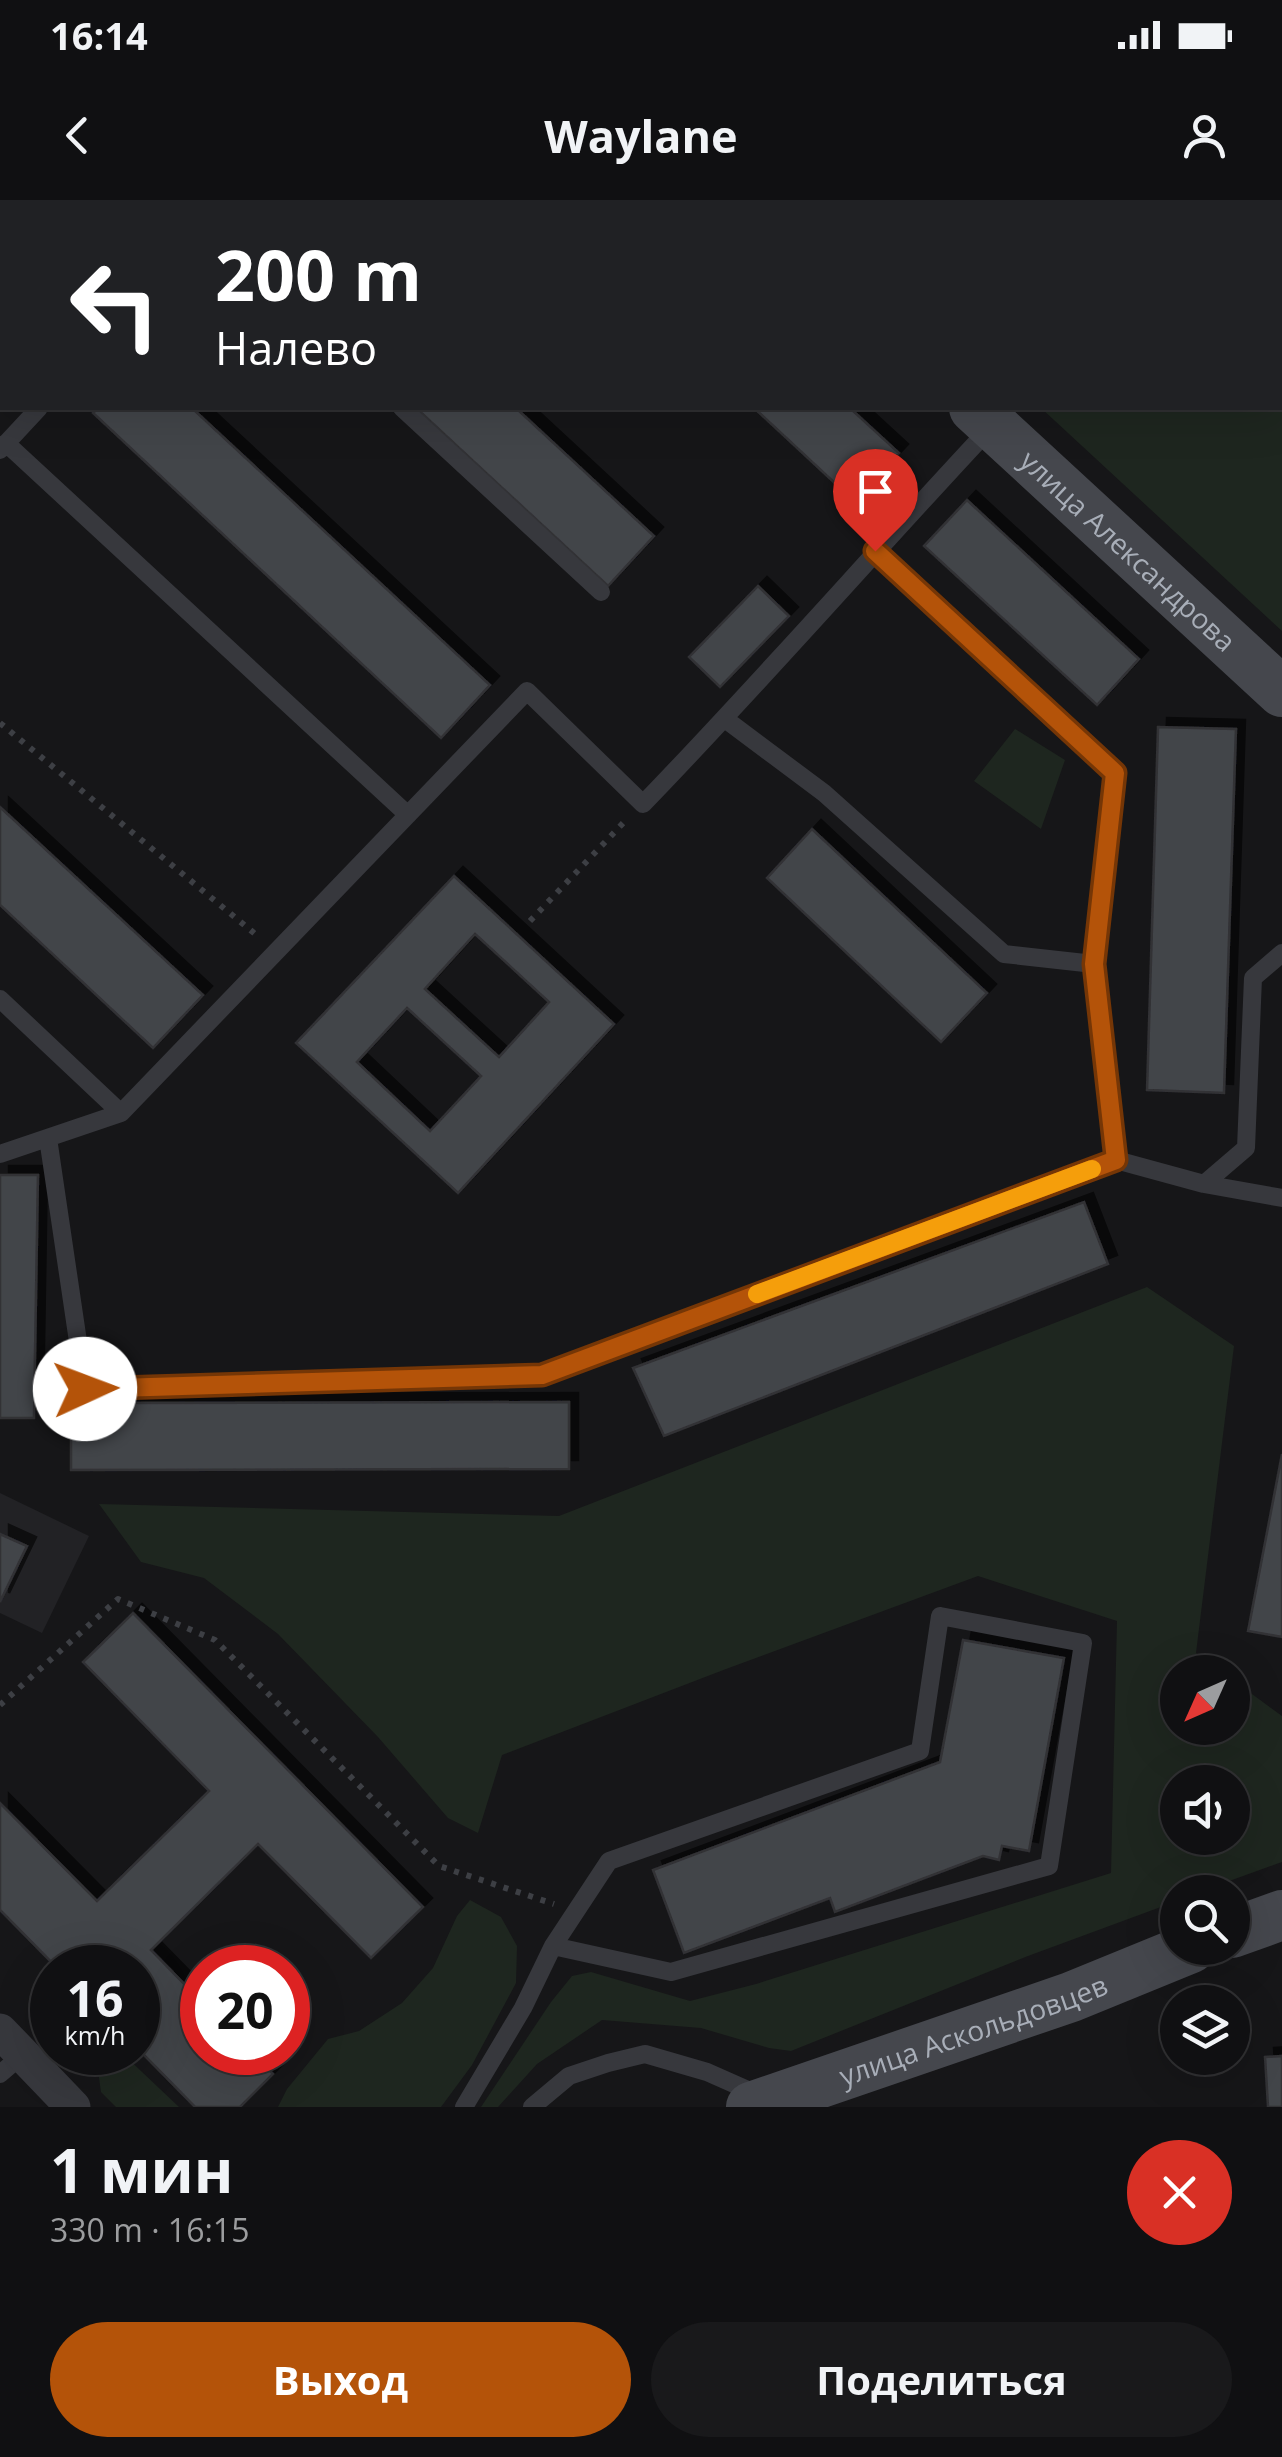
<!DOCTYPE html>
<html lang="ru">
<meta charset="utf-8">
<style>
body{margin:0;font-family:"Open Sans",sans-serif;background:#19191b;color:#f1f3f6;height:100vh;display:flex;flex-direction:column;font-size:38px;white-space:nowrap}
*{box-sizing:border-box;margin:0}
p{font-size:32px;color:#9c9d9f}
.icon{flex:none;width:55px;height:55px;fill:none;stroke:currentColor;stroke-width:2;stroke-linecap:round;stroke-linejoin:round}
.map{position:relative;height:1907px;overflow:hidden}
.side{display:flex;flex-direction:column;background:#101012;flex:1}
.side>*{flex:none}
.guide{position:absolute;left:0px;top:0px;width:1282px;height:210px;box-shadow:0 10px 40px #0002,0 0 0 2px #303032;background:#202124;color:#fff;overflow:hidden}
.needle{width:65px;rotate:225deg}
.controls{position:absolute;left:1160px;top:1455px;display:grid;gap:20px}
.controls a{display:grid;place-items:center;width:90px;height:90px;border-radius:50%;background:#101012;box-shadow:0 10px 40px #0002,0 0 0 2px #303032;font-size:50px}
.speed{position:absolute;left:30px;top:1745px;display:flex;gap:20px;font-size:50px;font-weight:700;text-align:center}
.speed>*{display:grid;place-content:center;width:130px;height:130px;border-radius:50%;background:#101012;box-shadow:0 10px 40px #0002,0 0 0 2px #303032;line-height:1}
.speed small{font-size:25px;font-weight:400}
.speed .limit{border:15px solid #d22;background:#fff;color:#111}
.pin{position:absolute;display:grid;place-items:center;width:85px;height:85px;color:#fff;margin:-102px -42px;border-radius:50% 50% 50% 0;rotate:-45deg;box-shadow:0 0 10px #0007}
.pin .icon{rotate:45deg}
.me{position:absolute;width:110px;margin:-55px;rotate:88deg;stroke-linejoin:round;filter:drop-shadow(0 0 8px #0008)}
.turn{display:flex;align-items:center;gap:35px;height:210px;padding:0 50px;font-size:45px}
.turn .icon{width:130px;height:130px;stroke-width:2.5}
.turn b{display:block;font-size:70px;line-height:85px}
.round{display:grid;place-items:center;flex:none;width:105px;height:105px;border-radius:52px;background:#19191b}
.head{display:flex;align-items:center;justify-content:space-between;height:170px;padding:0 50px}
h1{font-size:60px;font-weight:700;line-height:75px}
.cta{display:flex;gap:20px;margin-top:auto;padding:20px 50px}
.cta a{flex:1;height:115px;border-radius:60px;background:#b45309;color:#fff;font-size:40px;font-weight:700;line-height:115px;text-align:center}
.cta a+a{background:#19191b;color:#f1f3f6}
.status{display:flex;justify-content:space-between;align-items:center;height:70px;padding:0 50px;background:#101012;direction:ltr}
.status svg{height:28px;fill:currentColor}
header{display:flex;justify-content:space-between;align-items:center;height:130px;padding:0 50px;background:#101012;font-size:45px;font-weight:700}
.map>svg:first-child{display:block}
</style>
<div class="status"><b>16:14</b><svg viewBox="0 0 49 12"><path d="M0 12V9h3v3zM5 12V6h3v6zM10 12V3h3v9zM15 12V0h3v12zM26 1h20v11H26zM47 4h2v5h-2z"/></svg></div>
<header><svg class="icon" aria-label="back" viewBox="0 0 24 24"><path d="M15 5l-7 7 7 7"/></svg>Waylane<svg class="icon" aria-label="person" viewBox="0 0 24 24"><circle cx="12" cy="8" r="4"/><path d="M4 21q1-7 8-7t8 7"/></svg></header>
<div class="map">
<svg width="1282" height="1907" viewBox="0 0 1282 1907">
<defs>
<filter id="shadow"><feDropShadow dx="9" dy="-9" stdDeviation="0" flood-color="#0009"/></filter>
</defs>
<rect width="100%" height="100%" fill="#161618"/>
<path fill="#222225" d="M0,1293L89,1336L42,1433L0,1413Z"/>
<path fill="#1e261f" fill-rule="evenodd" d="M818,0H1282V431L1041,208H1280V2H821Z
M1015,529L1065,560L1041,629L974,581Z
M1147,1087L1234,1146L1196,1453L1222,1472H1178V1528H1232L1233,1480L1282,1516V1662L1199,1692H1178L1177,1701L1028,1756L791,1851L769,1848L701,1828L602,1820L537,1864L498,1907H481L551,1802L572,1776L591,1772L690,1801L756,1784L1111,1673L1117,1421L978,1376L726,1469L502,1555L478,1633L448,1618L378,1537L278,1434L204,1378L141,1362L99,1304L559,1316ZM1178,1582H1232V1638H1178Z
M470,1700L501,1717L517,1746L516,1783L472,1865L441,1907H278L287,1889L328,1839L359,1831L402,1803L433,1768L457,1716Z
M99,1853H122L179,1907H116L101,1892L96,1856Z"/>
<path fill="#424448" stroke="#303034" stroke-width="2.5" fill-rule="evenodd" filter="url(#shadow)" d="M98,208H192L490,485L441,538L93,213Z
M416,208H516L654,336L608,386Z
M754,208H850L899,253L854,301Z
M967,300L1139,459L1097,505L924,346Z
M758,386L789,416L720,487L689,457Z
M1158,527L1236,529L1224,893L1147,890Z
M0,607L203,795L153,848L0,705Z
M812,629L987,793L941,842L767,678Z
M454,676L614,824L458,993L296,843ZM475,734L549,802L499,857L425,789ZM407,808L481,876L430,931L357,862Z
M0,975H38L34,1218H0Z
M1084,1002L1108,1064L664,1236L633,1168Z
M569,1202V1269L71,1270V1203Z
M1282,1254V1437L1248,1431Z
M0,1334L27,1346L0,1402Z
M133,1413L423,1707L371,1758L258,1644L151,1750L202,1802V1852H252L273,1874L240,1907H195L138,1849V1768H57L0,1710V1603L97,1701L209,1591L83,1462Z
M963,1440L1064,1458L1029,1651L1002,1646L999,1660L983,1656L835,1712L830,1698L684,1753L653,1670L940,1562Z
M1282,1856V1907H1268L1265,1857Z"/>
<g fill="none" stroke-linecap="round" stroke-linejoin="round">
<path stroke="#3d3f44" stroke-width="6" stroke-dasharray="5 8" stroke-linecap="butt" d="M0,523L260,738
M530,721L626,620
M0,1505L118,1399L215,1440L439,1666L554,1704"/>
<path stroke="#37383d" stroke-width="18" d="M0,1L2,5
M227,2L229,0
M402,208L601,392
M6,243L408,615
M0,250L39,208
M875,351L1115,573L1094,764L1116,960
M725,519L824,593L1004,754L1094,764
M0,799L121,913
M48,938L85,1189L542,1175L1116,960L1204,984L1282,998
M0,954L121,913L527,491L643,604C762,481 875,351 992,226
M1204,984L1246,948L1253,778L1282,753
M0,1874L21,1856
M464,1907L523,1808L553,1746L609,1661L920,1551L940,1416L1083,1443L1049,1666L671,1772L553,1746
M532,1907L569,1876L608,1863L645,1854L707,1872L759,1895"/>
<path stroke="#37383d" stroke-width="35" d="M0,1831L73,1907"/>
<g stroke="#45474d" stroke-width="50">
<path d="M766,0L769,2"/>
<path id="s1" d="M974,208L1282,492"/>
<path d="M1232,1733L1282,1715"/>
<path id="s2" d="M751,1907L1071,1797L1191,1748"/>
</g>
</g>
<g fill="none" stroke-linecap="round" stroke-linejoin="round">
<defs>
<path id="route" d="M85,1189L542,1175L1116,960L1094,764L1115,573L875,351"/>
</defs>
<use href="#route" stroke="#753606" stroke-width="25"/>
<use href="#route" stroke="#b45309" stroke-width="18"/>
<path stroke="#f59e0b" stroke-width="18" d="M757,1094L1092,969"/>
</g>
<g text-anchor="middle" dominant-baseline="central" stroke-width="10" stroke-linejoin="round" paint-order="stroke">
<g font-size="28" fill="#a8aeb8" stroke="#111113">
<text stroke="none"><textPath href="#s1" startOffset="210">улица Александрова</textPath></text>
<text stroke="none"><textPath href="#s2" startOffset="235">улица Аскольдовцев</textPath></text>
</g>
</g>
</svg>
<div class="controls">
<a><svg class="needle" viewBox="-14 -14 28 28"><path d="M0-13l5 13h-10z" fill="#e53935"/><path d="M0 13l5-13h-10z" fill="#9c9d9f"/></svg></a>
<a><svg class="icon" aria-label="sound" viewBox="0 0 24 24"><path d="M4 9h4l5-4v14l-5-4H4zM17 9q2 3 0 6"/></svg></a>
<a><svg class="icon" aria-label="search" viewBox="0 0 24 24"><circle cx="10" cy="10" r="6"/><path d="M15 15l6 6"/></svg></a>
<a><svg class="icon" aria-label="layers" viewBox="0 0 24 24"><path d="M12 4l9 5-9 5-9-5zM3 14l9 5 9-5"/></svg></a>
</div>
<div class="speed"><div>16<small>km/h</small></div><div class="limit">20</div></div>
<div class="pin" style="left:875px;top:351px;background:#d93025"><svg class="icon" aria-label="arrive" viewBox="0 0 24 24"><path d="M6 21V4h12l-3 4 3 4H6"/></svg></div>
<svg class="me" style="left:85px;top:1189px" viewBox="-20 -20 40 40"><circle r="19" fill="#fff"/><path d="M0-13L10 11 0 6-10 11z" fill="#b45309"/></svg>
<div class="guide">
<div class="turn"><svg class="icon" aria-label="left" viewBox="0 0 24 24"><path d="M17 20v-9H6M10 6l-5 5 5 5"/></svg><div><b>200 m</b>Налево</div></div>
</div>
</div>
<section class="side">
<div class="head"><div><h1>1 мин</h1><p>330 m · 16:15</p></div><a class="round" style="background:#d93025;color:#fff"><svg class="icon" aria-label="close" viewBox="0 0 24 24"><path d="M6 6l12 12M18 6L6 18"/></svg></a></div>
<div class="cta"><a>Выход</a><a>Поделиться</a></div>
</section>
